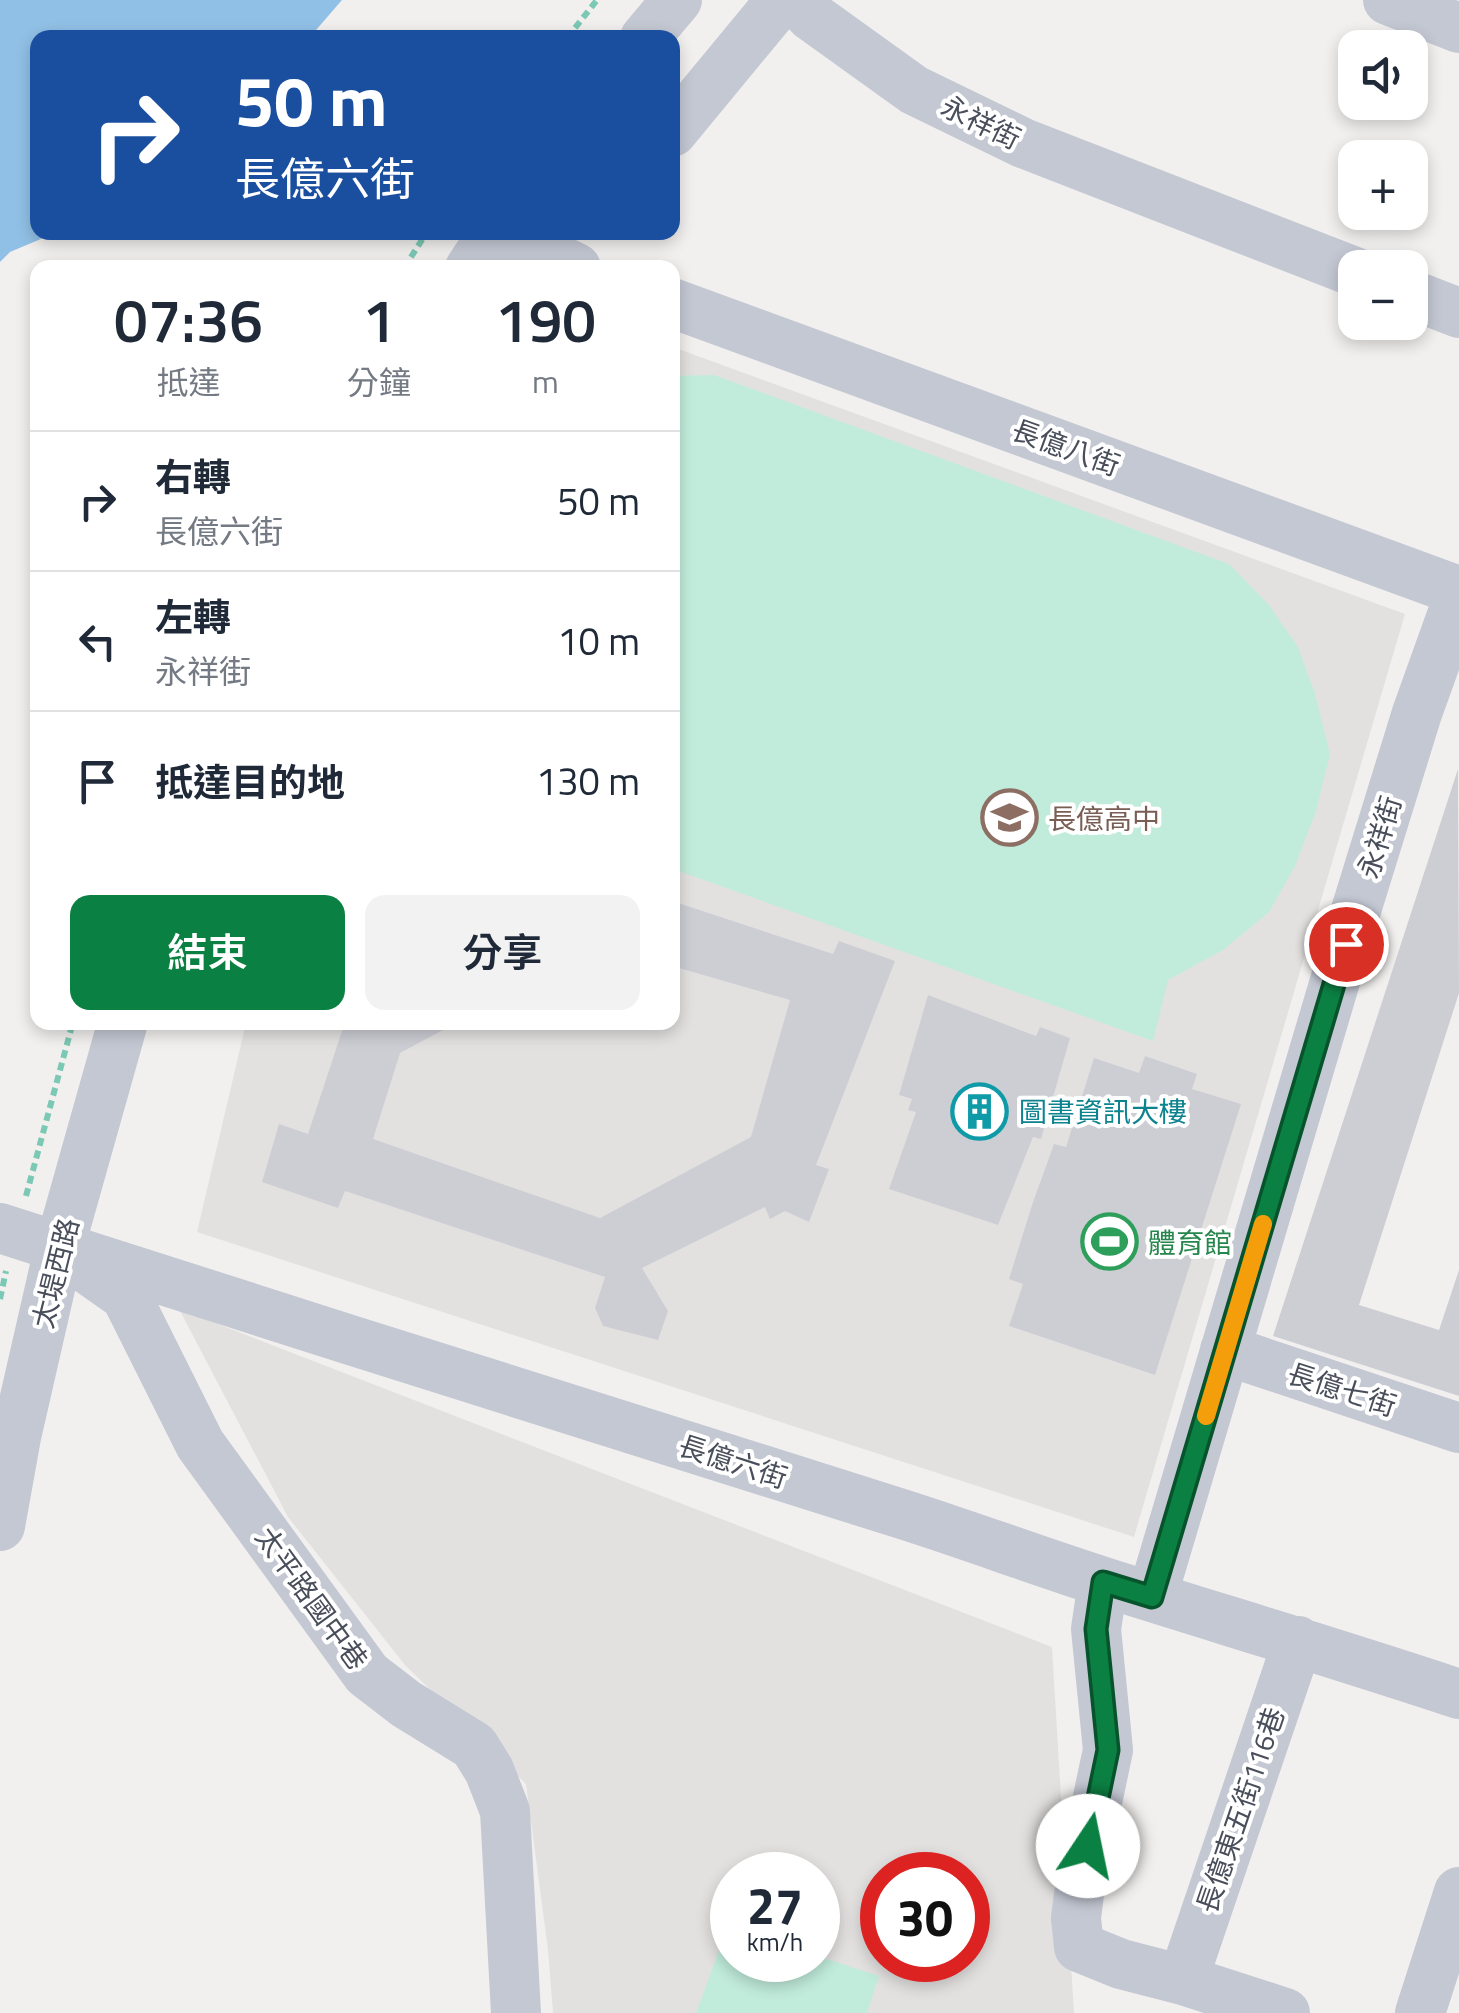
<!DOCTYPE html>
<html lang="zh-TW">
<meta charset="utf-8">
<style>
body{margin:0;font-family:"Titillium Web","Noto Sans TC",sans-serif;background:#f2f2f3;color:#1f2937;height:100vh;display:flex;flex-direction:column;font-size:38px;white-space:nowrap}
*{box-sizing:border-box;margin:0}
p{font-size:32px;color:#747a83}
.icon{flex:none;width:55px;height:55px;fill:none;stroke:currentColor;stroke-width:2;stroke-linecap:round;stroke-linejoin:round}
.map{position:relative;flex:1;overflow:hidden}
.details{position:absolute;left:30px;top:260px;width:650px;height:770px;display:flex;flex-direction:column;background:#fff;border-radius:20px;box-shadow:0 5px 15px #0003}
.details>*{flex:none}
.guide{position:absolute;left:30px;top:30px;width:650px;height:210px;border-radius:20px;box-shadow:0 5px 15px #0003;background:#1a4fa0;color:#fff;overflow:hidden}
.buttons{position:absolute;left:1338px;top:30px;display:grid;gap:20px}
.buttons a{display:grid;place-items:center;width:90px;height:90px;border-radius:20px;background:#fff;box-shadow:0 5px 15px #0003;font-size:50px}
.speed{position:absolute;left:710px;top:1852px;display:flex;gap:20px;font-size:50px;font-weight:700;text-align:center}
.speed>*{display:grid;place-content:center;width:130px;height:130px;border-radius:50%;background:#fff;box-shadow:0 5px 15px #0003;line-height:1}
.speed small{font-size:25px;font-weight:400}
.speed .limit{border:15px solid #d22;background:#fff;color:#111}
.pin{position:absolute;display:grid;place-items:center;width:85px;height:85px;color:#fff;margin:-42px;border:5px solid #fff;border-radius:50%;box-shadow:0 2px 10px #0007}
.me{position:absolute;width:110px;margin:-55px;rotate:11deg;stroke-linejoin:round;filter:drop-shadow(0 0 8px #0008)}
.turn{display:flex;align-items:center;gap:35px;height:210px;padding:0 40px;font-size:45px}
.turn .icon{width:130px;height:130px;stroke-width:2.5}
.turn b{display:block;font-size:70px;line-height:85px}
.eta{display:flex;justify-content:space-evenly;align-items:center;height:170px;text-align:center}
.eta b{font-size:60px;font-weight:600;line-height:70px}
.cta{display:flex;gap:20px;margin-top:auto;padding:20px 40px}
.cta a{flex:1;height:115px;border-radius:20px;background:#0b8043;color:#fff;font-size:40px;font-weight:600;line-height:115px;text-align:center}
.cta a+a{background:#f2f2f3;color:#1f2937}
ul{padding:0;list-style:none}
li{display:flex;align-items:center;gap:30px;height:140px;padding:0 40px;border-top:2px solid #e0e1e3}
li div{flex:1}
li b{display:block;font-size:38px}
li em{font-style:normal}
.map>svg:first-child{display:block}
</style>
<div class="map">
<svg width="1459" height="2013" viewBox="0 0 1459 2013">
<rect width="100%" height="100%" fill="#f2f0ef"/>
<path fill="#e3e1e0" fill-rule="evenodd" d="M673,347L1405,614L1134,1537L197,1232L246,1023L672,1022Z
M179,1309L1052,1647L1074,2013H553L548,1950L526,1784L405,1665L288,1517ZM732,1875H818V1960H732ZM882,1875H968V1960H882Z"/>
<path fill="#c1ecdc" d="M714,375L1229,564L1269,605L1298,647L1315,694L1330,754L1316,811L1295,866L1269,912L1223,950L1168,980L1153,1041L673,869V376Z
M728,1926L732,1927V1960H818V1956L879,1976L867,2013H696Z"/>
<path fill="#91c0e6" d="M0,0H342L310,37L38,38V232L55,233L10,252L0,262Z"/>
<path fill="#cdced4" d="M1458,769L1459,993L1359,1305L1439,1330L1459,1270V1396L1273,1336Z
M672,901L833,954L839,941L895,961L816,1165L829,1169L809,1222L785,1211L770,1219L765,1207L642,1268L668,1311L658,1340L603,1326L595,1308L605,1277L345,1191L338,1208L262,1182L279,1124L308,1134L345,1022H458L400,1053L373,1139L600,1218L751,1137L790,1000L672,966Z
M928,995L1036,1036L1040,1027L1070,1038L1041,1139L1033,1137L998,1225L889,1189L916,1112L908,1110L912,1099L899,1095Z
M1145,1056L1197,1074L1192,1089L1241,1104L1155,1375L1009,1326L1023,1284L1009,1279L1032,1205L1054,1144L1066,1147L1094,1058L1139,1073Z"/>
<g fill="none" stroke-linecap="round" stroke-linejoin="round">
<path stroke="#7bc8b4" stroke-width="6" stroke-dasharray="8 5" stroke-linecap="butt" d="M567,38L597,0
M404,268L427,232
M26,1196L73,1022
M0,1299L6,1271"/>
<path stroke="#c4c8d3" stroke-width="50" d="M796,0L811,16L914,90L1023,143L1355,272
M1388,0L1459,28
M645,38L677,0
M672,132L781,0
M503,232L576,268
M470,268L494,232
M1410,294L1459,313
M672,303L1459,591
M0,1228C300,1325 602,1419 902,1514C971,1536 1038,1561 1107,1583C1224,1620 1342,1655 1459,1694
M79,1263L126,1296L200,1444L367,1674L406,1704L474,1746L489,1770L505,1811L516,2013
M1225,1350L1459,1428
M0,1526L16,1437L59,1249L123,1022
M1103,1582L1096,1629L1108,1750L1081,1878L1076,1918L1079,1947L1121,1964L1183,1980L1285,2013
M1152,1597L1357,907L1417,713L1459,596
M1183,1980L1298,1641
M1420,2013L1459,1892"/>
</g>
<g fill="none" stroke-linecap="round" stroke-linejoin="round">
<defs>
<path id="route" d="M1088,1846L1108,1750L1096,1629L1103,1582L1152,1597L1346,944"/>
</defs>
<use href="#route" stroke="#07532c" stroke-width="25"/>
<use href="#route" stroke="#0b8043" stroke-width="18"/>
<path stroke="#f59e0b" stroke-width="18" d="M1206,1416L1263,1224"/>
</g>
<defs>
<symbol id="school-ring" viewBox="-11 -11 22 22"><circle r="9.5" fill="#fff" stroke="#8d6e63" stroke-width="1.5"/><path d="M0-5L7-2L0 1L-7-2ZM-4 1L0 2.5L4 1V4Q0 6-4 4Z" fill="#8d6e63"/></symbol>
<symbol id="building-ring" viewBox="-11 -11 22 22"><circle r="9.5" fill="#fff" stroke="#0f9aa8" stroke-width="1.5"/><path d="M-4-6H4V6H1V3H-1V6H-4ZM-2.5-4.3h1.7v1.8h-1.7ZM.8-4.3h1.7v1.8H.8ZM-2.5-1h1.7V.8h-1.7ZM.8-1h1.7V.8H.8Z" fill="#0f9aa8"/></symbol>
<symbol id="stadium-ring" viewBox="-11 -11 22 22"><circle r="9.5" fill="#fff" stroke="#2e9e5b" stroke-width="1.5"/><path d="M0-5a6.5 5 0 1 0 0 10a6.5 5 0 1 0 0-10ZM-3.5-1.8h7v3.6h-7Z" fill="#2e9e5b"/></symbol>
</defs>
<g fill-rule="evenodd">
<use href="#school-ring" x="978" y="786" width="63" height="63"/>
<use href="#building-ring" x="948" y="1080" width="63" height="63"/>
<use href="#stadium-ring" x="1078" y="1210" width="63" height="63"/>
</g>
<g text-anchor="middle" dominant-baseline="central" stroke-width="8" stroke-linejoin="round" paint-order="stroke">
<g font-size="28" fill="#494e5b" stroke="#fff">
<text transform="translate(981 122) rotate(26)">永祥街</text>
<text transform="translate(1066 447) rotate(20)">長億八街</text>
<text transform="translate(1379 837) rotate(-73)">永祥街</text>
<text transform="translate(55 1273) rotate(-76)">太堤西路</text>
<text transform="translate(1342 1389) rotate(18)">長億七街</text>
<text transform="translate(733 1461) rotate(18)">長億六街</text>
<text transform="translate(312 1598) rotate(54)">太平路國中巷</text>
<text transform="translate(1240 1810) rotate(-71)">長億東五街116巷</text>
</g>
<g font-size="28" fill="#785e54" stroke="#fff" text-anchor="start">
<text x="1048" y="818">長億高中</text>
</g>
<g font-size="28" fill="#0d838f" stroke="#fff" text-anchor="start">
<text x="1019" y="1111">圖書資訊大樓</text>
</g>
<g font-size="28" fill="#27864d" stroke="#fff" text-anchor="start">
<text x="1148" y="1242">體育館</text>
</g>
</g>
</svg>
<div class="buttons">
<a><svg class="icon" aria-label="sound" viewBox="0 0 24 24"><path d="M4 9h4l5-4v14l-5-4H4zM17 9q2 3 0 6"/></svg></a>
<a>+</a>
<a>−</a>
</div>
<div class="speed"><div>27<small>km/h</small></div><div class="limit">30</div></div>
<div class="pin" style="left:1346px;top:944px;background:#d93025"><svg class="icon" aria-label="arrive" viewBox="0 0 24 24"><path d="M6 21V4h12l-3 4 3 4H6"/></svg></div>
<svg class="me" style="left:1088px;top:1846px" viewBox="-20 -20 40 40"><circle r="19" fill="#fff"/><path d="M0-13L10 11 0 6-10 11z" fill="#0b8043"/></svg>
<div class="guide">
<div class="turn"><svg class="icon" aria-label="right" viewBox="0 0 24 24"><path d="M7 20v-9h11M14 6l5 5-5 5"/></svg><div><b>50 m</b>長億六街</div></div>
</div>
<section class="details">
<div class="eta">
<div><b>07:36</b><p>抵達</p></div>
<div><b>1</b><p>分鐘</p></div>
<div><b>190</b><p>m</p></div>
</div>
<ul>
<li><svg class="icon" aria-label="right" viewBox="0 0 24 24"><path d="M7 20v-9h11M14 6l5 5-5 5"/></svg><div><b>右轉</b><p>長億六街</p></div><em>50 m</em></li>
<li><svg class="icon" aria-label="left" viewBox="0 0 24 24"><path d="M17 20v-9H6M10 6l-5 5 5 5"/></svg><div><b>左轉</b><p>永祥街</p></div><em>10 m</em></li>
<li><svg class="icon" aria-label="arrive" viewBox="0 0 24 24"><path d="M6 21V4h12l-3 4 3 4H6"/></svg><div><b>抵達目的地</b></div><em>130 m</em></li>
</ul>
<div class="cta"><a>結束</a><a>分享</a></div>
</section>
</div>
